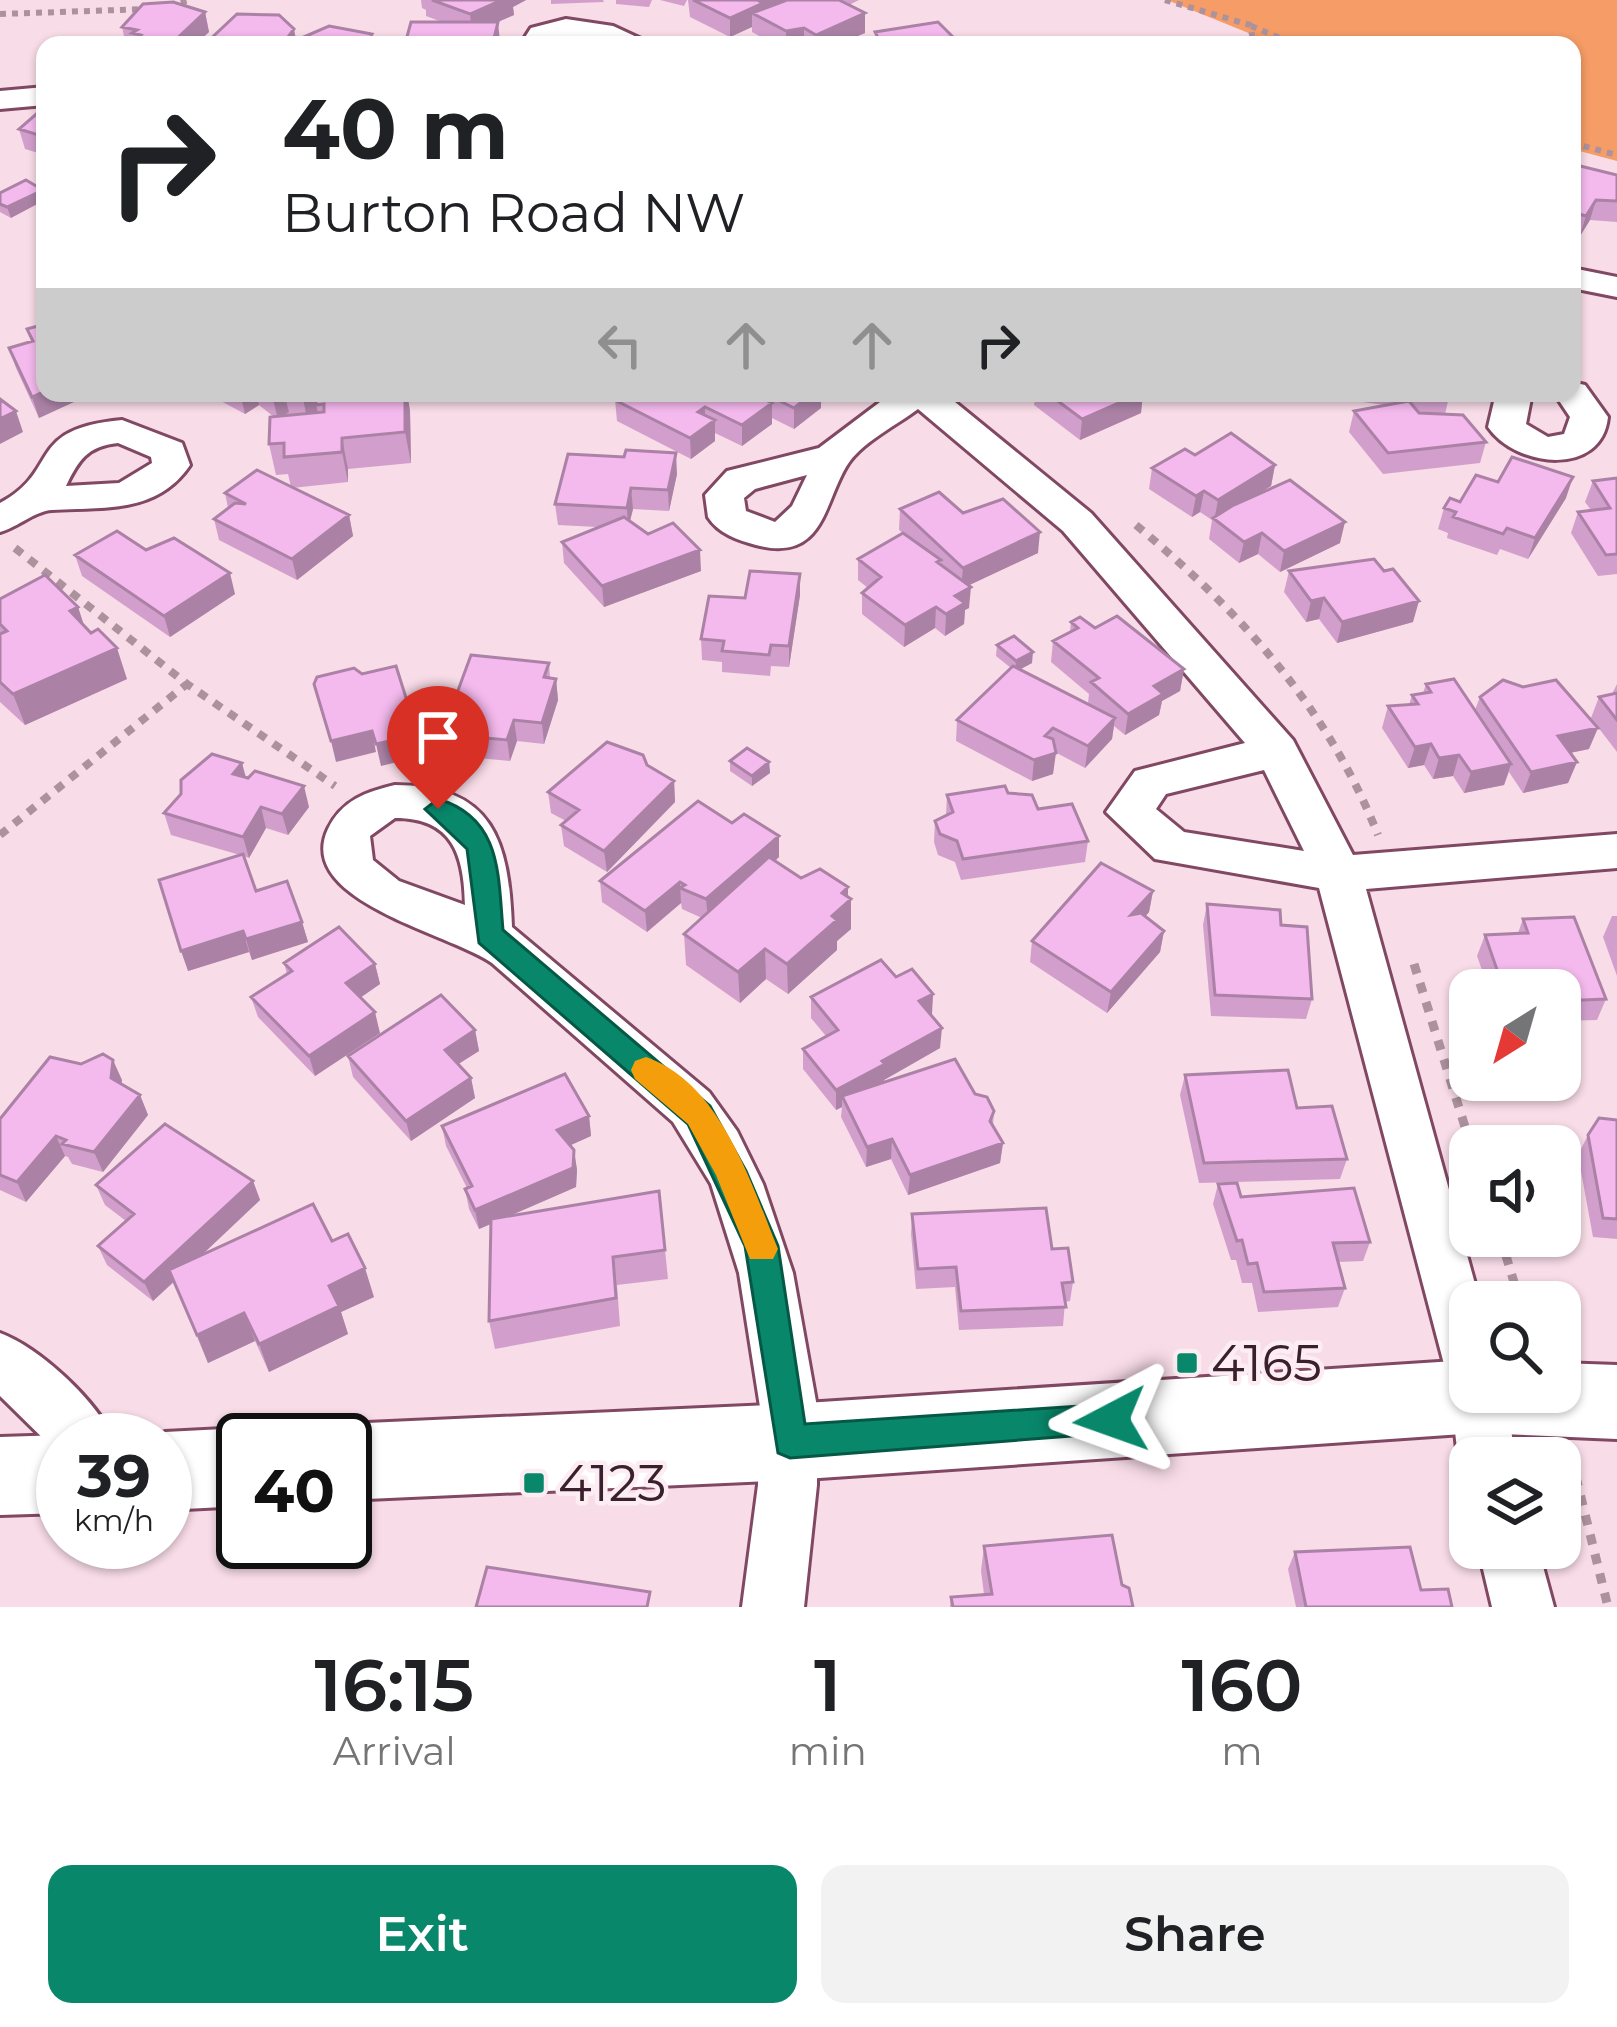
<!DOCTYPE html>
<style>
body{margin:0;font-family:Montserrat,sans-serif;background:#f2f2f2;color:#202124;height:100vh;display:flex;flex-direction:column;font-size:45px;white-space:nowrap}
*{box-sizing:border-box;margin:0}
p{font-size:39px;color:#757577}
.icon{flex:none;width:66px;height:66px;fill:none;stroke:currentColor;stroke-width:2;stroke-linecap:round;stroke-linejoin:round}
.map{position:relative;height:1607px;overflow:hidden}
.panel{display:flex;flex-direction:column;background:#fff;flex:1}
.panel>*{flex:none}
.hud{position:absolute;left:36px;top:36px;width:1545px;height:366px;border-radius:24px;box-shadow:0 3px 9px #0004;background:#fff;color:#202124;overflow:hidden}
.needle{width:78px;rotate:217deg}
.controls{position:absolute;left:1449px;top:969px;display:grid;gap:24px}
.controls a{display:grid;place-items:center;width:132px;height:132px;border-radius:24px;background:#fff;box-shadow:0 3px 9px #0004;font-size:60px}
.speed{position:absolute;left:36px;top:1413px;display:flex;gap:24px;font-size:60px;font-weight:700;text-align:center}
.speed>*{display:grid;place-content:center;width:156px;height:156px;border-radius:50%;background:#fff;box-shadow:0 3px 9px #0004;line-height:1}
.speed small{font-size:30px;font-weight:400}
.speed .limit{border:6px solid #111;border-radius:18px;background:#fff;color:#111}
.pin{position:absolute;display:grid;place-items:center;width:102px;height:102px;color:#fff;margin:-123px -51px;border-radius:50% 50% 50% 0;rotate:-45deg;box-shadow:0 0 12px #0007}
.pin .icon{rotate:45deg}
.me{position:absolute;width:132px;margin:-66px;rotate:266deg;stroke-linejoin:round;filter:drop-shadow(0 0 9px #0008)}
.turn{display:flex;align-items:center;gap:42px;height:252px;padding:0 48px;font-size:54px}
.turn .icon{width:156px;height:156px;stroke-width:2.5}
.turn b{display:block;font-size:84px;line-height:102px}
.lanes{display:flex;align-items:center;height:114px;padding:0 48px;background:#0003;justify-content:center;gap:60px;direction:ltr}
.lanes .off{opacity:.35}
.eta{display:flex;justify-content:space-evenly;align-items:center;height:204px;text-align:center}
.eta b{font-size:72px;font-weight:600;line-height:84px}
.action{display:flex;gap:24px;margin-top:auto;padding:24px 48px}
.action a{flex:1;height:138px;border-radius:24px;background:#08876a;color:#fff;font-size:48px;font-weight:600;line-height:138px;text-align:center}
.action a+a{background:#f2f2f2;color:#202124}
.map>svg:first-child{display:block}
</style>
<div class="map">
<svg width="1617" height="1607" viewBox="0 0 1617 1607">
<rect width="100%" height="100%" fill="#f8dce7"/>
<path fill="#f59c67" d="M1167,0H1617V161L1572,149V45H1278Z"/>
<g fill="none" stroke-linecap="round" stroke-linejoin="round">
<defs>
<path id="street" d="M566,19L613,26L654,45L566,37L550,45H520L531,28Z
M45,87V105L0,109V91Z
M1572,268L1617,277V297L1572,288Z
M1572,382L1585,385L1608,417C1602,477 1516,468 1488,427L1496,393H1532L1526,424L1548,437L1564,434L1570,417L1554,393H1572Z
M892,393H944L1091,513L1293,740L1353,855L1617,834V868L1366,889L1480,1302H1470V1392H1504L1516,1458H1470V1479L1458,1458L1450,1387L1319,888L1155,859L1106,812L1135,771L1245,743L1063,531L918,409C898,424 865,441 850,461C824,496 827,564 756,545C738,540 719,534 708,517L705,495L727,471L819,448ZM807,475L792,506L775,522L746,511L744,498L755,489ZM1264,770L1304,851L1184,832L1156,809L1166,794Z
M122,420L182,443L190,465C157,514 104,507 52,510C35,511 18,527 0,532V503C62,470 24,429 122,420ZM118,443L151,457L152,463L119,483L66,486C78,461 87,446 118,443Z
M395,785C494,785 509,843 512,927L709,1092L737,1131L763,1184L793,1273L817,1407V1485L804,1607H742L758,1485L760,1407L739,1273L711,1184L673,1122L492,963C452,934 294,901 328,829C342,800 366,792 395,785ZM395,818C453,818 464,855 465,905L399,881L373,860L370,836Z
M0,1333C40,1348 97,1401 114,1440H63V1458L0,1396Z
M1478,1548H1538L1554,1607H1492Z"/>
<path id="secondary" d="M1470,1360V1392H1560V1363L1617,1365V1439L1477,1433L790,1480L345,1500V1440H314L345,1424L790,1404Z
M243,1428L272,1440H243V1506L165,1510V1440H145L165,1432Z
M63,1435L75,1440H63V1513L0,1515V1437Z"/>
</defs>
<use href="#street" stroke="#814863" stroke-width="6"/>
<use href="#secondary" stroke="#814863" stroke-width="6"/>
<path stroke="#ac929d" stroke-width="6" stroke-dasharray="6 6" stroke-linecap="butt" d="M1165,0L1250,25L1254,45
M169,5L192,0
M0,14L148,9
M1251,26L1297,45
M1572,143L1617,155"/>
<path stroke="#ac929d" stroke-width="8" stroke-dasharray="9 9" stroke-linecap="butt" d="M1136,525C1241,613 1327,706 1378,835
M15,548L187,684L335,786
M0,835L187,684"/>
<path stroke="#ac929d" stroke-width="9" stroke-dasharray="10 10" stroke-linecap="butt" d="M1414,964L1471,1146
M1500,1236L1520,1302
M1571,1457L1608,1607"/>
<use href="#street" fill="#fff" fill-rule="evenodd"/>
<use href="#secondary" fill="#fff" fill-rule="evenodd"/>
</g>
<path fill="#d29fcc" d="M421,0H526L513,7L514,15L497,22L499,45H405L442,22L426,16V10L422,8Z
M551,0H603L604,2L551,4Z
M616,0H652L649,7L616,4Z
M660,0H687L684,6Z
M688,0H859L849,5L865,33L836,45H776L752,32V27L730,37L690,17Z
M205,12L209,32L195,45H126L122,27Z
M45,111V155L25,149L19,129Z
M1572,164L1617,175V222L1590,220L1580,236L1572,234Z
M43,190L11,218L0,212V193Z
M45,324V393H74L76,401L39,418L16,368L9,348L31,341L27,329Z
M218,393H407L410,411L411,463L348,469V482L292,488L349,515L353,536L297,580L219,540L214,519L228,508L225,493L291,487L288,474L276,475L269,444L274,417L259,405L245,414L219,400Z
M626,393H821V408L794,429L772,418V424L742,446L715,433V441L691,459L617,421L615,400Z
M1036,393H1143L1141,413L1080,440L1034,405Z
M1348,393H1450L1445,414L1486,442L1480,463L1383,474L1349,432L1354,411L1385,405L1347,400Z
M1195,455L1275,465L1271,486L1255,496L1340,543L1280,572L1258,554L1239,563L1209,539L1212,520L1200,512L1192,517L1149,489L1152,468Z
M677,474L669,511L633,509L630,521L701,571L604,607L564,563L562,542L597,527L558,525L555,504Z
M1617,478V574L1598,576L1571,533L1578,512L1591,510L1585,502L1593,481Z
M1498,482L1566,498L1528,559L1500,549L1497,555L1447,538L1448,533L1438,529L1444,508Z
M900,509L963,513L1038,553L969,585V608L965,610L964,624L945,636L935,628L904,647L862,614V593L868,588L858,580V559L903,533L899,530Z
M146,550L235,594L170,637L82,576L75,555Z
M1289,571L1413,622L1337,643L1319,619L1306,622L1284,592Z
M800,574V595L789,667L771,666L770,676L722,672V662L702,660L701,639L745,598Z
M0,599L78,607L84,626L127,679L25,725L0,702Z
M1071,622L1095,628L1184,669L1180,691L1162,701L1159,715L1125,735L1114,726L1112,739L1085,768L1055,752L1053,774L1032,781L956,741L957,720L1011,668L996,656L997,645L1032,663L1019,670L1088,703L1089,694L1051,662L1053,641L1070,632Z
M549,663L550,678L556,679L558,700L544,744L517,741L510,761L446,755L442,734Z
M1426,684L1475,710L1480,697L1589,749L1570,753L1577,762L1568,783L1523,793L1509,772L1504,785L1464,793L1453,776L1433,779L1424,765L1408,768L1382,728L1388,706L1409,705L1412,695L1423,693Z
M1617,684V752L1591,718L1599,697L1612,694Z
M730,761L769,762L770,773L752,786L730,771Z
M246,778L309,807L288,835L266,828L249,858L244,856L256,891L302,922L308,942L252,960L249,952L188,971L240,855L171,835L164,813Z
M674,781L675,802L607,872L564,846L561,825L566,821L551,813L548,792Z
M1008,793L1088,841L1085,862L961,880L955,862L938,855L934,842L935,821L946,816L947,795Z
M779,857L775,861L801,878L848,896L851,929L837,941V950L788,994L766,979L740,1003L686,965L684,934L702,918L682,909L681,903L647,932L602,902L600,881Z
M1153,891L1149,912L1145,917L1164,931L1160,952L1107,1013L1030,962L1032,941Z
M1207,904L1281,925L1312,999L1306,1019L1211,1016L1203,925Z
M1612,916H1617V976L1603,937Z
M1523,919L1606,999L1597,1020L1560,1021V990H1489L1477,956L1485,935L1518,933Z
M284,963L375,964L380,984L360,998L380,1033L315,1076L258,1017L251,997L287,974Z
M896,977L933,994L931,1015L940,1048L884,1080V1083L975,1094L994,1111L993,1126L1003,1143L1000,1163L908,1195L891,1159L866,1167L841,1117L842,1107L836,1110L803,1069V1049L826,1036L811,1018V997Z
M475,1030L479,1051L458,1064L471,1078L475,1098L411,1141L353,1077L348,1056Z
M1185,1075L1347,1159L1340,1179L1199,1183L1180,1095Z
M122,1080L121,1084L140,1095L148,1115L103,1172L72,1164L68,1157L65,1156L26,1202L0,1190V1119Z
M589,1116L591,1136L570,1145L574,1150L577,1170L576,1187L512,1215L659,1191L668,1279L617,1285L620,1326L495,1349L489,1321L491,1224L479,1229L469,1209L465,1189L467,1188L446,1146L442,1126Z
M1617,1120V1239L1593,1237L1578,1155L1588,1135Z
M253,1181L260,1200L203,1254L332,1241L374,1297L341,1312L348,1334L269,1372L255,1341L208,1363L174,1282L153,1301L107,1265L98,1246L126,1221L105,1205L96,1185Z
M1218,1184L1241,1197L1370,1242L1363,1261L1338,1262L1345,1288L1338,1307L1258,1312L1252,1283H1242L1236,1260H1231L1213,1204Z
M912,1214L1052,1249L1073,1282L1070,1301L1065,1302L1063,1326L959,1330L955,1287L916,1289L911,1234Z
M984,1546L1122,1585L1133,1607H950L951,1597L984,1594L981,1571Z
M1295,1552L1421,1590L1452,1607H1296L1288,1569Z"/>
<path fill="#ab82a6" d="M502,0H526L513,7L514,15L472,33L470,14Z
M756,0H802L752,13V27L730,37V18Z
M205,12L209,32L195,45H170Z
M865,13V33L836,45H816V35Z
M498,22L500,42L499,45H494Z
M804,28V45H786V31Z
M294,29L297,45H282Z
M43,190L45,200L11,218L7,207Z
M1596,200L1590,220L1580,236L1586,216Z
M45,391V393H74L76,401L39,418L32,397Z
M240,393H256L259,405L245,414Z
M282,393H284L289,412L278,420L273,399Z
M311,393H348L324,404L316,405L318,412L307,419L303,398Z
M405,393H407L410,411L411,463L405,432Z
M813,393H821V408L794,429V408Z
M1141,393H1143L1141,413L1080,440L1082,419Z
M772,403V424L742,446V425Z
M705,407V427L715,420V441L691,459L690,438L698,412Z
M16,411L23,432L0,444V419Z
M342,438L348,469V482L342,452Z
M676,453L677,474L669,511L668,490Z
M1275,465L1271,486L1214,521L1218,500Z
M1573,477L1566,498L1528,559L1535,538Z
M631,488L633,509L628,529L627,508Z
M1204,491L1200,512L1192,517L1196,496Z
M349,515L353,536L297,580L292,559Z
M1345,522L1340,543L1280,572L1284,551Z
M1040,532L1038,553L961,589L963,568Z
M1262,533L1258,554L1239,563L1244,542Z
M700,550L701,571L604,607L602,586Z
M230,573L235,594L170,637L164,616Z
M800,574V595L789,667V646Z
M971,587L969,608L965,610L964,624L945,636L946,614L955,596Z
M1324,598L1319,619L1306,622L1311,601Z
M1419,601L1413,622L1337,643L1342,622Z
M78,607L88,638L70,611Z
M936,607L935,628L904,647L905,625Z
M117,648L127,679L25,725L13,694Z
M1033,652L1032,663L1015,672L1016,661Z
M1184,669L1180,691L1162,701L1159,715L1125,735L1128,714L1154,686Z
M556,679L558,700L544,744L542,723Z
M1115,718L1112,739L1085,768L1088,746Z
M514,720L517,741L510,761L507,740Z
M1598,728L1589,749L1550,757L1558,736Z
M372,731L376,752L336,762L331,741Z
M434,731L438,752L381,766L376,744Z
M1431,744L1424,765L1408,768L1415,747Z
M1056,753L1053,774L1032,781L1034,760Z
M1459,755L1453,776L1433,779L1439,758Z
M769,762L770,773L752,786V776Z
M1577,762L1568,783L1523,793L1531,772Z
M242,763L248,785L233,774Z
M1511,764L1504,785L1464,793L1471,772Z
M674,781L675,802L607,872L604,851Z
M304,786L309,807L288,835L282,814Z
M261,807L266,828L249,858L243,837Z
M779,836V857L708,920L706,899Z
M680,882L681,903L647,932L645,911Z
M848,887V902L851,899V929L837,941V950L788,994L787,964L832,916L842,893Z
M1153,891L1149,912L1128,936L1131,915Z
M302,922L308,942L252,960L246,939Z
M243,931L249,952L188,971L181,951Z
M1164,931L1160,952L1107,1013L1111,992Z
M765,949L766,979L740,1003L738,972Z
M375,964L380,984L351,1004L346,983Z
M933,994L932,1014L918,1022L919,1001Z
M375,1012L380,1033L315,1076L309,1056Z
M942,1028L940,1048L884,1080V1084L842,1096V1107L836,1110V1090L882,1061Z
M475,1030L479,1051L449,1070L445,1050Z
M113,1060L122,1080L119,1098L111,1078Z
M471,1078L475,1098L411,1141L406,1121Z
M140,1095L148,1115L103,1172L94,1152Z
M589,1116L591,1136L560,1150L557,1130Z
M56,1136L65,1156L26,1202L17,1182Z
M892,1139L891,1159L866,1167L867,1147Z
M1003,1143L1000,1163L908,1195L910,1175Z
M574,1150L577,1170L576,1187L479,1229L475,1210Z
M253,1181L260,1200L153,1301L144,1282Z
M365,1268L374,1297L341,1312L348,1334L269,1372L259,1344L329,1286Z
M244,1313L255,1341L208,1363L197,1335Z"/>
<path fill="#f4b9ed" stroke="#ab82a6" stroke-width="3" d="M432,0H502L470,14Z
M693,0H757L763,3L730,18Z
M787,0H839L865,13L816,35L804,28L786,31L752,13Z
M173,2L205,12L170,45L135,41L141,35L132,33L137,30L122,27L143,4Z
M237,14L279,15L294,29L282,45H204Z
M411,22H498L493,42H478L475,45L405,44Z
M938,22L959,43L978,40L981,45H882L875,32Z
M329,26L372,34L365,45H295L299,39Z
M41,110L45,111V137L19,129Z
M1572,164L1617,175V201L1596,200L1586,216L1572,212Z
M26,180L43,190L7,207L0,204V193Z
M45,324V391L32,397L9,348L33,341L27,329Z
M265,393H282L273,399Z
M288,393H311L303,398Z
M316,393H405V432L342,438V452L284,457V443L269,444L270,417L324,412V404L316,405Z
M626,393H751L772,403L742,425L705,407L698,412L715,420L690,438L615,400Z
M764,393H813L794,408Z
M1047,393H1141L1082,419Z
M0,399L16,411L0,419Z
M1409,401L1419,413L1463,415L1486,442L1388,453L1354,411Z
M1231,433L1275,465L1218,500L1204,491L1196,496L1152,468L1185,449L1195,455Z
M626,450L676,453L668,490L631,488L627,508L555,504L568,454L624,457Z
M1512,457L1573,477L1535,538L1507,528L1503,534L1453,517L1456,512L1444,508L1450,498L1460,502L1476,475L1498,482Z
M257,470L349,515L292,559L214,519L235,503L246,504L225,493Z
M1617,478V554L1606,555L1578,512L1610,508L1593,481Z
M1290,480L1345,522L1284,551L1262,533L1244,542L1213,518L1232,506Z
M939,492L963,513L1003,499L1040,532L963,568L900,509Z
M624,517L648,534L673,523L700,550L602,586L562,542Z
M117,531L146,550L174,538L230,573L164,616L75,555Z
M903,533L941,560L937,562L971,587L955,596L965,603L946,614L936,607L905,625L862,593L881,577L858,559Z
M1374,559L1384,571L1393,569L1419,601L1342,622L1324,598L1311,601L1289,571Z
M750,571L800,574L789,646L771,645L769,655L722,651L724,641L701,639L709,596L745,598Z
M45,575L78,607L70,611L91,633L98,629L117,648L13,694L0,682V634L7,631L0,624V599Z
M1117,616L1184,669L1154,686L1163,694L1128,714L1091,682L1099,678L1053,641L1078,628L1071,622L1080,617L1095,628Z
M1014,636L1033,652L1016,661L997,645Z
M471,655L549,663L544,677L556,679L542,723L514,720L507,740L442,734Z
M396,666L407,701L423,697L434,731L376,744L372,731L331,741L314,684L317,677L354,668L362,674Z
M1013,666L1115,718L1088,746L1053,728L1045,736L1053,739L1056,753L1034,760L957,720Z
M1454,679L1511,764L1471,772L1459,755L1439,758L1431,744L1415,747L1388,706L1418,704L1412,695L1431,692L1426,684Z
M1503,680L1523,687L1556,680L1598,728L1558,736L1577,762L1531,772L1480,697Z
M1617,693V720L1599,697Z
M607,742L643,755L647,765L674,781L604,851L561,825L579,810L548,792Z
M747,748L769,762L752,776L730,761Z
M212,754L242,763L233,774L248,778L255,771L304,786L282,814L261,807L243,837L164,813L181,794V780Z
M1005,786L1008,793L1032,795L1038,809L1072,804L1088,841L963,859L957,841L940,834L935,821L953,812L947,795Z
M698,801L732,823L744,814L779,836L706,899L680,888L685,885L680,882L645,911L600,881Z
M243,854L256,891L287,881L302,922L246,939L243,931L181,951L159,880Z
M769,857L801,878L820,869L848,887L842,893L851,899L832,916L837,920L787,964L765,949L738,972L684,934Z
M1101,863L1153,891L1131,915L1141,913L1164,931L1111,992L1032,941Z
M1207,904L1280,910L1281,925L1307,927L1312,999L1215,995Z
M1574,917L1606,999L1560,1001V990H1504L1485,935L1528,933L1523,919Z
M339,927L375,964L346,983L375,1012L309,1056L251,997L292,971L284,963Z
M881,960L896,977L912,969L933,994L919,1001L942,1028L882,1061L885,1064L836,1090L803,1049L838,1030L811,997Z
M441,995L475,1030L445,1050L471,1078L406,1121L348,1056Z
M103,1054L113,1060L111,1078L140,1095L94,1152L62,1144L66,1140L56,1136L17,1182L0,1175V1119L50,1057L81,1064Z
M955,1059L975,1094L987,1097L994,1111L990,1121L1003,1143L910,1175L892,1139L867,1147L842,1096Z
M1288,1070L1297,1108L1332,1106L1347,1159L1204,1163L1185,1075Z
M565,1074L589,1116L557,1130L574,1150L573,1168L475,1210L465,1189L472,1186L442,1126Z
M1599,1118L1617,1120V1219L1603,1218L1588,1135Z
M165,1124L253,1181L144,1282L98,1246L134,1214L96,1185Z
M1237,1183L1241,1197L1354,1188L1370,1242L1333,1243L1345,1288L1264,1292L1257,1263L1248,1264L1242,1240L1237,1241L1218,1184Z
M659,1191L665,1250L613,1257L616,1298L489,1321L491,1219Z
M313,1204L332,1241L348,1234L365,1268L329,1286L339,1306L259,1344L244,1313L197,1335L169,1270Z
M1046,1208L1052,1249L1068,1248L1073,1282L1062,1283L1066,1307L961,1311L956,1267L918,1269L912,1214Z
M1112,1535L1122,1585L1129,1588L1133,1607H953L951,1597L992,1594L984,1546Z
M1410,1547L1421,1590L1448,1589L1452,1607H1306L1295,1552Z
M487,1567L650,1592L647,1607H476Z"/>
<path fill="#08876a" stroke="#055845" stroke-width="3" d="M438,799C502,818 498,875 503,930L710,1106L746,1171L778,1246L805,1424L1111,1404L1123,1409L1128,1420L1123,1432L790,1458L778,1453L745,1246L688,1124L479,943L467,849L425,809Z"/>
<path fill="#f59e0b" d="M646,1057C721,1083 751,1183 778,1249L773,1259H750L716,1175L688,1124L635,1079L631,1070L635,1061Z"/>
<g fill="#08876a" stroke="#fcedf3" stroke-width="4.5">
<rect x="1175" y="1351" width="24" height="24" rx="6"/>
<rect x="522" y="1471" width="24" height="24" rx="6"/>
</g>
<g text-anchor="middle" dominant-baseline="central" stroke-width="9" stroke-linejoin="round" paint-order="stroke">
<g font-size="51" fill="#39202c" stroke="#fcedf3" text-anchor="start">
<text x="1211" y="1363">4165</text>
<text x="558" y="1483">4123</text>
</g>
</g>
</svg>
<div class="controls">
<a><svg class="needle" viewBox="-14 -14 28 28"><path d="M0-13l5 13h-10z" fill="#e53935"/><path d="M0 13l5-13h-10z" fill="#757577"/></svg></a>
<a><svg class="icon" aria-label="sound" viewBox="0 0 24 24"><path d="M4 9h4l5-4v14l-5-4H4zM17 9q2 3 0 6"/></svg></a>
<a><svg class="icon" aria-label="search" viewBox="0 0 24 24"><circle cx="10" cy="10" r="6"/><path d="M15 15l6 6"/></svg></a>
<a><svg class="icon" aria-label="layers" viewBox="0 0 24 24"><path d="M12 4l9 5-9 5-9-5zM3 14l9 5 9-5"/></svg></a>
</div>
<div class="speed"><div>39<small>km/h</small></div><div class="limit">40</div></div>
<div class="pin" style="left:438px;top:809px;background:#d93025"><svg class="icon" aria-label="arrive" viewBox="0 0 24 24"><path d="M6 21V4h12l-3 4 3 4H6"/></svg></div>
<svg class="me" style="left:1111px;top:1420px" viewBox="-20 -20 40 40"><path d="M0-17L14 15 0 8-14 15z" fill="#08876a" stroke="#fff" stroke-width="4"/></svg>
<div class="hud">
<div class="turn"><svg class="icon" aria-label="right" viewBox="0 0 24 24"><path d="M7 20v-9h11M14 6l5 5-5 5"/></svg><div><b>40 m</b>Burton Road NW</div></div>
<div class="lanes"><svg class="icon off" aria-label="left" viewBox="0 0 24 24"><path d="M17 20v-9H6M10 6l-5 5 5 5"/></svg><svg class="icon off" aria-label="ahead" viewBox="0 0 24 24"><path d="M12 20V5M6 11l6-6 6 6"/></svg><svg class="icon off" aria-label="ahead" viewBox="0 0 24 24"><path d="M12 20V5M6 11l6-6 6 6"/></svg><svg class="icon" aria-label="right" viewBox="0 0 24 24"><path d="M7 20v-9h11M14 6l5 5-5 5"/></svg></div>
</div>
</div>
<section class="panel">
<div class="eta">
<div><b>16:15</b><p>Arrival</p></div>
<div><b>1</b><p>min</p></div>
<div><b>160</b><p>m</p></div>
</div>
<div class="action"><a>Exit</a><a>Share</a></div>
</section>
